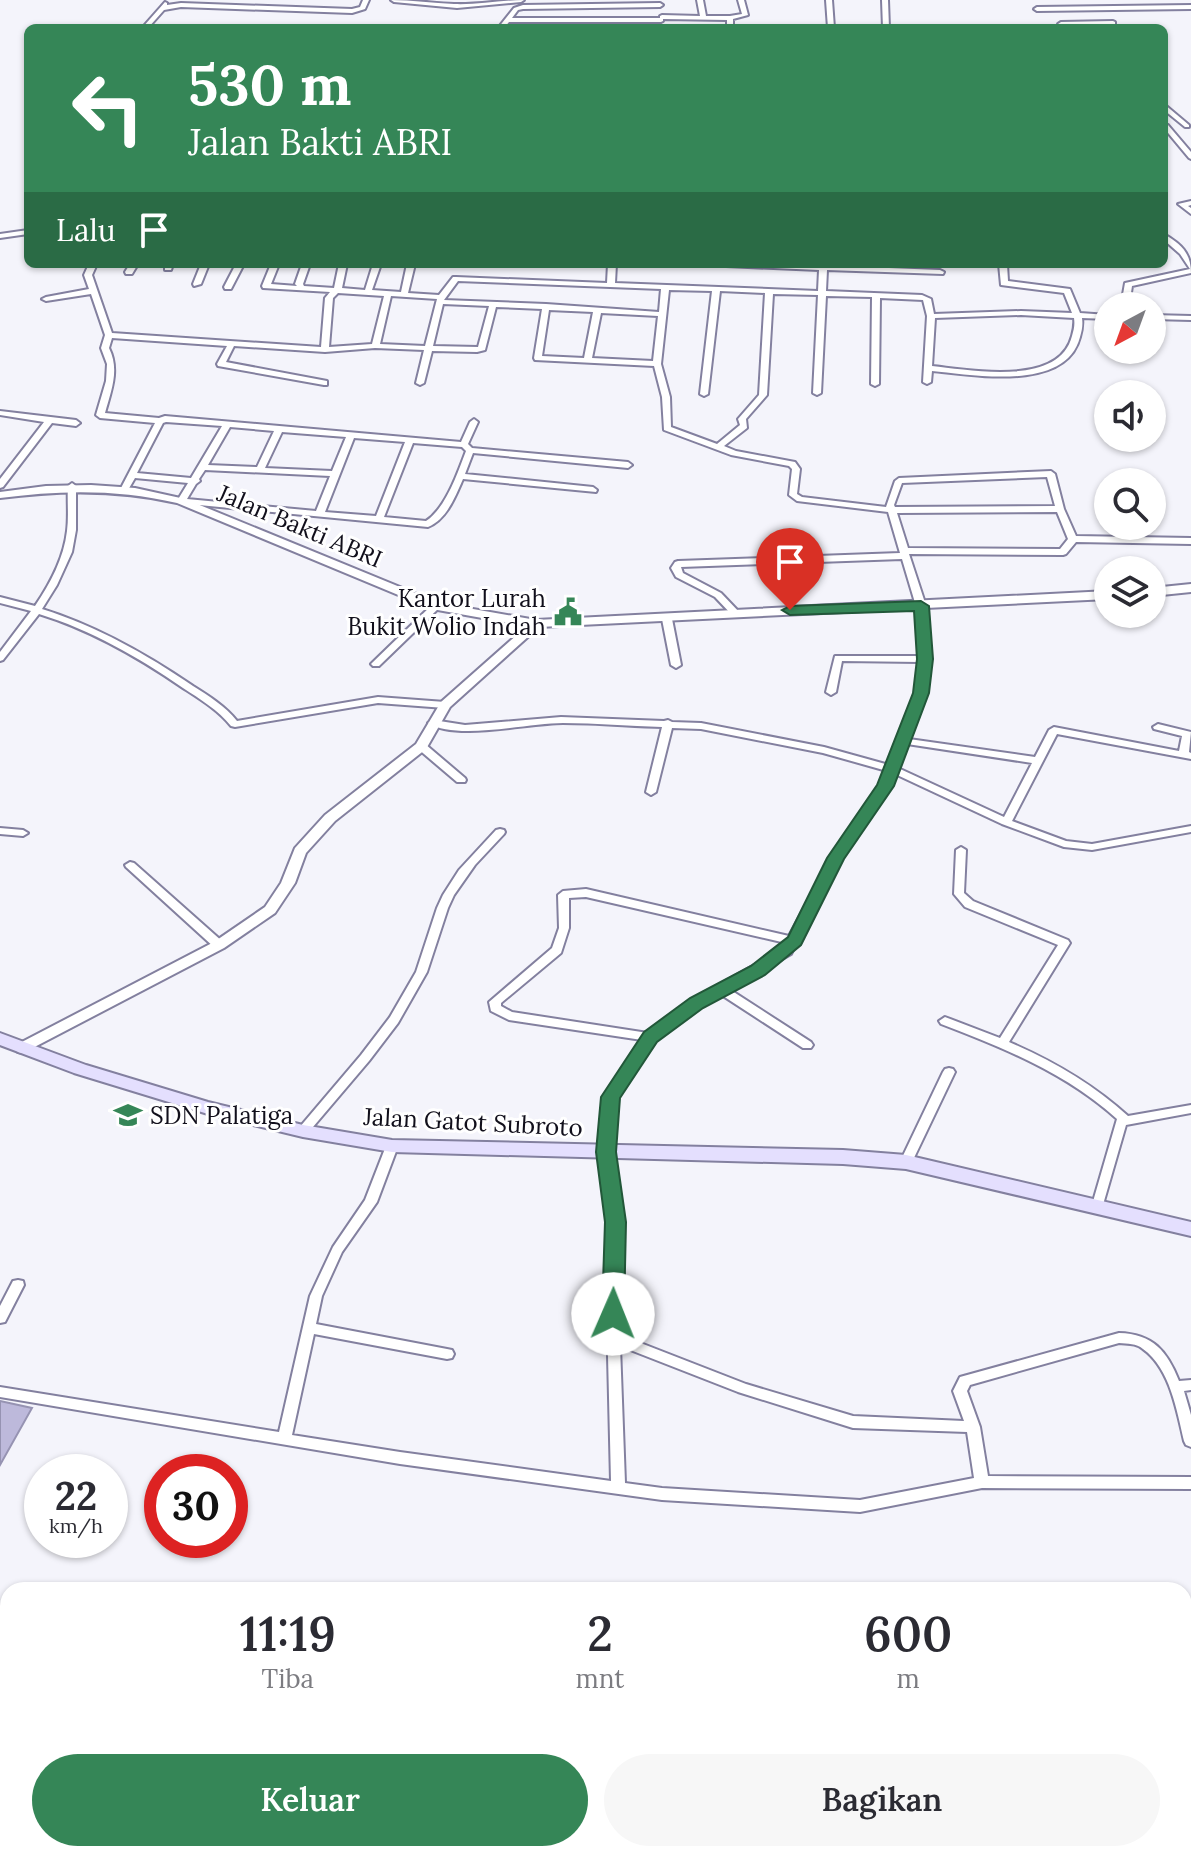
<!DOCTYPE html>
<html lang="id">
<style>
body{margin:0;font-family:Lora,serif;background:#f7f7f7;color:#2b2b33;height:100vh;display:flex;flex-direction:column;font-size:30px;white-space:nowrap}
*{box-sizing:border-box;margin:0}
p{font-size:26px;color:#7c7c81}
.icon{flex:none;width:44px;height:44px;fill:none;stroke:currentColor;stroke-width:2;stroke-linecap:round;stroke-linejoin:round}
.map{position:relative;flex:1;overflow:hidden}
.sheet{position:absolute;left:0px;top:1582px;width:1192px;height:280px;display:flex;flex-direction:column;background:#fff;border-radius:24px 24px 0 0;box-shadow:0 2px 6px #0004}
.sheet>*{flex:none}
.guide{position:absolute;left:24px;top:24px;width:1144px;height:244px;border-radius:12px;box-shadow:0 2px 6px #0004;background:#358657;color:#fff;overflow:hidden}
.needle{width:52px;rotate:221deg}
.tools{position:absolute;left:1094px;top:292px;display:grid;gap:16px}
.tools a{display:grid;place-items:center;width:72px;height:72px;border-radius:50%;background:#fff;box-shadow:0 2px 6px #0004;font-size:40px}
.speed{position:absolute;left:24px;top:1454px;display:flex;gap:16px;font-size:40px;font-weight:700;text-align:center}
.speed>*{display:grid;place-content:center;width:104px;height:104px;border-radius:50%;background:#fff;box-shadow:0 2px 6px #0004;line-height:1}
.speed small{font-size:20px;font-weight:400}
.speed .limit{border:12px solid #d22;background:#fff;color:#111}
.pin{position:absolute;display:grid;place-items:center;width:68px;height:68px;color:#fff;margin:-82px -34px;border-radius:50% 50% 50% 0;rotate:-45deg;box-shadow:0 0 8px #0007}
.pin .icon{rotate:45deg}
.me{position:absolute;width:88px;margin:-44px;rotate:1deg;stroke-linejoin:round;filter:drop-shadow(0 0 6px #0008)}
.turn{display:flex;align-items:center;gap:28px;height:168px;padding:0 32px;font-size:36px}
.turn .icon{width:104px;height:104px;stroke-width:2.5}
.turn b{display:block;font-size:56px;line-height:68px}
.then{display:flex;align-items:center;height:76px;padding:0 32px;background:#0003;gap:16px;font-size:30px}
.eta{display:flex;justify-content:space-evenly;align-items:center;height:136px;text-align:center}
.eta b{font-size:48px;font-weight:600;line-height:56px}
.button{display:flex;gap:16px;margin-top:auto;padding:16px 32px}
.button a{flex:1;height:92px;border-radius:48px;background:#358657;color:#fff;font-size:32px;font-weight:600;line-height:92px;text-align:center}
.button a+a{background:#f7f7f7;color:#2b2b33}
.map>svg:first-child{display:block}
</style>
<div class="map">
<svg width="1191" height="1862" viewBox="0 0 1191 1862">
<rect width="100%" height="100%" fill="#f4f4fb"/>
<path fill="#bdb9db" stroke="#9693b2" stroke-width="2" d="M0,1401L32,1408L0,1465Z"/>
<g fill="none" stroke-linecap="round" stroke-linejoin="round">
<defs>
<path id="minor" d="M363,0H369L365,9L352,13L181,7L164,10L148,28H142L165,2L167,3V5L181,3L352,9L360,7Z
M391,0C412,0 433,3 454,4C477,5 501,0 524,0L521,2L457,8L394,2Z
M697,0H703L706,16H730L742,14L738,0H744L748,15L733,19V28H727V20L663,19V21L661,22H509L504,28H498L514,8L523,5L660,3L663,5L660,7L523,9L518,10L512,18H660V16L662,15L700,16Z
M826,0H832L834,28H828Z
M882,0H888L889,28H883Z
M1191,5V9L1037,11L1034,9L1037,7Z
M1113,21L1115,22V24L1061,26L1058,24L1061,22Z
M1164,104L1189,125V127H1185L1164,110Z
M1164,124L1168,125L1191,152V159L1189,158L1164,128Z
M1191,201V205L1188,206L1191,208V214L1178,204Z
M28,230V234L0,238V234Z
M1164,234C1181,244 1191,253 1191,273L1132,286L1129,306H1121L1125,283L1190,269L1180,254L1164,240Z
M89,264H97L92,275L112,333L321,347L325,298L330,292L263,288L262,286L271,264H279L271,284L297,286L295,284L302,264H310L303,284L304,286L334,288L339,264H347L342,288L365,290L373,264H381L372,290L401,292L407,264H415L408,293L439,295L453,277H456L607,283L608,264H616L615,283L818,291L819,270L726,266L722,264H787L940,270L944,272L943,274L827,270L826,291L922,295L931,299L934,314L1021,311L1072,313L1064,293L1001,285L999,264H1007L1008,281L1070,289L1080,313L1108,315V319L1082,318C1083,325 1082,330 1080,337C1066,392 974,375 932,371L931,382L927,384L923,382L927,316L923,300L880,298L879,384L875,386L871,384L872,297L826,296L821,393L817,395L813,393L818,295L773,294L767,395L746,419L747,428L724,446L736,451L795,462L800,469L797,494L802,497L886,507L895,481L899,478L1051,471L1055,474L1064,509L1076,536L1191,538V544L1076,542L1066,554L1063,555L909,554L926,606L930,659L926,693L909,739L1035,757L1049,730L1054,727L1179,751L1182,736L1154,729L1153,727L1158,724L1191,732L1189,752L1191,753V759L1057,734L1012,821L1066,841L1092,844L1191,826V832L1092,850L1064,847L1002,824L895,774L891,786L841,859L799,939L801,941L799,944H796L791,954L729,989L811,1042L813,1045L811,1048H803L720,994L700,1006L654,1040L617,1097L612,1152L621,1222L620,1335L746,1384L853,1416L964,1421L953,1391L960,1377L1119,1333C1153,1334 1167,1351 1179,1381L1191,1380V1390L1184,1391L1191,1415V1447L1186,1445L1184,1441C1177,1411 1170,1368 1143,1349C1136,1343 1128,1344 1119,1343L970,1385L967,1391L980,1427L988,1476L1191,1477V1489L982,1488L860,1512L662,1500L400,1464L0,1397V1387L279,1432L310,1296L333,1247L365,1200L386,1146L388,1143H396L398,1146L377,1202L342,1252L322,1296L316,1324L447,1349L452,1350L454,1354L452,1358L447,1359L314,1334L292,1435L400,1452L611,1481L607,1314L609,1222L600,1152L605,1097L642,1040L509,1020L491,1011L489,1002L552,948L559,928L558,895L563,891L586,889L789,936L831,858L881,786L887,771L823,753L701,729L672,728L656,792L651,795L646,792L662,727C629,726 596,723 563,723C527,723 457,741 428,723L433,720L465,725L561,717L664,721L668,720L672,722L701,723L824,747L889,765L916,693L920,662L842,661L836,692L831,695L826,692L835,656H920L916,606L902,559L681,567L683,573L721,593L741,614L736,617L733,616L715,597L676,577L671,568L675,562L678,561L900,553L888,512L797,501L789,495L792,469L789,466L731,455L664,430L662,397L654,366L535,360L534,358L542,309L496,307L485,350L477,352L432,351L424,383L420,385L416,383L424,350L375,348L325,352L234,346L226,362L327,381V385H324L218,366L217,364L227,346L112,338L109,348C120,370 111,391 105,413L159,418L165,416L461,442L470,422L474,419L478,422L468,444L472,448L628,462L632,465L628,468L473,453L465,474L593,487L597,490L596,492L463,479C455,497 447,519 428,527L178,503L177,501L188,483L135,478L128,490H122L121,488L155,423L100,418L96,415L106,381L107,364L101,348L105,335L91,294L46,301L42,299L46,297L89,289L84,275ZM458,281L661,289L659,312L546,304L444,300ZM669,290L712,291L700,394L704,396L708,394L720,291L765,293L759,395L738,419L740,425L717,444L671,427L670,397L661,364ZM338,293L384,296L372,344L329,347L333,298ZM391,296L437,299L425,346L380,344ZM443,304L489,306L478,347L433,346ZM549,310L593,312L584,358L542,356ZM601,313L658,316L653,361L592,358ZM1021,315L1074,318C1075,325 1074,329 1072,336C1059,387 971,370 932,366L935,318ZM166,422L222,426L191,478L137,473L163,423ZM230,427L274,431L257,467L208,465ZM282,432L346,437L332,471L265,468ZM354,438L405,442L376,516L325,512ZM413,443L462,447L466,451C458,472 446,508 426,521L384,517ZM205,470L330,476L316,511L187,499L196,484L200,481L199,479ZM1047,477L1055,506L895,507L894,505L902,483ZM1057,512L1068,539L1060,549L908,548L897,513ZM907,744L1032,763L1004,817L898,768ZM586,897L786,943L783,949L692,1000L648,1033L512,1012L501,1006V1003L561,953L569,928V898ZM620,1346L738,1392L853,1428L967,1432L974,1478L860,1500L662,1488L625,1483Z
M130,264H138L132,274H126L125,272Z
M165,264H173L171,270H165Z
M201,264H209L201,284L194,286L193,284Z
M236,264H244L231,289H225L224,287Z
M1152,315L1191,316V320L1152,319Z
M0,411L76,420L80,423L76,426L52,423L3,487L0,488V479L44,422L0,415Z
M72,483L76,486V530L72,552L57,585L42,609C97,626 146,654 193,686C209,696 225,706 237,721L378,697L445,702L450,705L445,708L378,703L235,727L231,726C218,710 200,699 183,688C138,657 91,630 39,614L3,660L0,661V652L31,611L0,603V597L35,606C50,584 64,558 67,531C69,516 67,501 68,486Z
M436,603L441,606L439,608L379,666H373L371,664L373,662L433,604Z
M667,616L672,619L681,665L676,668L671,665L662,619Z
M421,743L425,744L465,778L466,780L465,782H457L417,748L416,746L417,744Z
M0,828L23,830L28,833L23,836L0,834Z
M500,829L504,830L505,832L504,834L475,865L454,895L448,908L427,972L398,1023L369,1061L307,1134H299L297,1131L299,1128L361,1055L390,1017L416,972L437,908L443,895L459,870L496,830Z
M961,847L966,850L964,893L973,901L1068,940L1070,943L1009,1042C1053,1061 1093,1084 1128,1116L1191,1105V1113L1126,1125L1102,1208H1094L1092,1205L1117,1119C1066,1073 1004,1048 941,1024L939,1021L945,1017L1000,1038L1058,945L965,907L954,894L956,850Z
M130,862L134,863L223,942L225,945L223,948H215L126,867L125,865Z
M949,1068L953,1069L955,1072L912,1162L910,1165H902L900,1162L943,1072L945,1069Z
M18,1280L23,1281L24,1285L5,1322L0,1323V1306L13,1281Z
M55,1854H71L69,1862H53Z
M220,1854H236L235,1862H219Z"/>
<path id="tertiary" d="M91,485L135,488L185,499L439,603L536,620L1108,591V599L539,627L450,707L426,749L335,821L306,853L295,883L275,913L224,948L23,1053L18,1052L16,1048L18,1044L214,942L265,907L281,883L295,848L325,815L416,744L441,702L527,626L432,609L177,503C118,489 60,490 0,498V492L46,486Z
M1191,584V592L1152,596V588Z
M0,1783L8,1784V1802L0,1801Z
M357,1854H410L416,1862H363Z"/>
<path id="secondary" d="M0,1033L86,1065L208,1102L303,1125L392,1140L843,1150L906,1155L1191,1222V1236L906,1169L843,1164L392,1152L303,1137L208,1114L74,1073L0,1045Z"/>
</defs>
<use href="#minor" stroke="#83809f" stroke-width="4"/>
<use href="#tertiary" stroke="#83809f" stroke-width="4"/>
<use href="#secondary" stroke="#83809f" stroke-width="4"/>
<use href="#minor" fill="#fff" fill-rule="evenodd"/>
<use href="#tertiary" fill="#fff" fill-rule="evenodd"/>
<use href="#secondary" fill="#e4dffe" fill-rule="evenodd"/>
</g>
<path fill="#358657" stroke="#225739" stroke-width="2" d="M921,601L929,606L933,659L929,693L894,786L844,859L801,945L765,975L703,1008L657,1042L620,1098L616,1152L626,1222L624,1314L621,1320H606L602,1314L605,1222L596,1152L601,1097L644,1032L690,998L751,966L788,937L827,858L877,785L913,693L917,659L914,611L790,615L782,610L790,606Z"/>
<defs>
<symbol id="civic-bare" viewBox="-9 -9 18 18"><path d="M-.6-6.5H3V-4.5H.6V-3L4-1V1h2V6H-6V1h2V-1L-.6-3ZM-1.2 2.5V6h2.4V2.5Z" fill="#358657" stroke="#fff" stroke-width="2.5" paint-order="stroke"/></symbol>
<symbol id="school-bare" viewBox="-9 -9 18 18"><path d="M0-5L7-2L0 1L-7-2ZM-4 1L0 2.5L4 1V4Q0 6-4 4Z" fill="#358657" stroke="#fff" stroke-width="2.5" paint-order="stroke"/></symbol>
</defs>
<g fill-rule="evenodd">
<use href="#civic-bare" x="548" y="592" width="40" height="40"/>
<use href="#school-bare" x="108" y="1095" width="40" height="40"/>
</g>
<g text-anchor="middle" dominant-baseline="central" stroke-width="6" stroke-linejoin="round" paint-order="stroke">
<g font-size="24" fill="#110f1b" stroke="#fff">
<text transform="translate(300 526) rotate(23)">Jalan Bakti ABRI</text>
<text transform="translate(473 1122) rotate(3)">Jalan Gatot Subroto</text>
</g>
<g font-size="24" fill="#110f1b" stroke="#fff" text-anchor="end">
<text x="546" y="598">Kantor Lurah<tspan x="546" dy="28">Bukit Wolio Indah</tspan></text>
<text x="150" y="1115" text-anchor="start">SDN Palatiga</text>
</g>
</g>
</svg>
<div class="tools">
<a><svg class="needle" viewBox="-14 -14 28 28"><path d="M0-13l5 13h-10z" fill="#e53935"/><path d="M0 13l5-13h-10z" fill="#7c7c81"/></svg></a>
<a><svg class="icon" aria-label="sound" viewBox="0 0 24 24"><path d="M4 9h4l5-4v14l-5-4H4zM17 9q2 3 0 6"/></svg></a>
<a><svg class="icon" aria-label="search" viewBox="0 0 24 24"><circle cx="10" cy="10" r="6"/><path d="M15 15l6 6"/></svg></a>
<a><svg class="icon" aria-label="layers" viewBox="0 0 24 24"><path d="M12 4l9 5-9 5-9-5zM3 14l9 5 9-5"/></svg></a>
</div>
<div class="speed"><div>22<small>km/h</small></div><div class="limit">30</div></div>
<div class="pin" style="left:790px;top:610px;background:#d93025"><svg class="icon" aria-label="arrive" viewBox="0 0 24 24"><path d="M6 21V4h12l-3 4 3 4H6"/></svg></div>
<svg class="me" style="left:613px;top:1314px" viewBox="-20 -20 40 40"><circle r="19" fill="#fff"/><path d="M0-13L10 11 0 6-10 11z" fill="#358657"/></svg>
<div class="guide">
<div class="turn"><svg class="icon" aria-label="left" viewBox="0 0 24 24"><path d="M17 20v-9H6M10 6l-5 5 5 5"/></svg><div><b>530 m</b>Jalan Bakti ABRI</div></div>
<div class="then">Lalu<svg class="icon" aria-label="arrive" viewBox="0 0 24 24"><path d="M6 21V4h12l-3 4 3 4H6"/></svg></div>
</div>
<section class="sheet">
<div class="eta">
<div><b>11:19</b><p>Tiba</p></div>
<div><b>2</b><p>mnt</p></div>
<div><b>600</b><p>m</p></div>
</div>
<div class="button"><a>Keluar</a><a>Bagikan</a></div>
</section>
</div>
